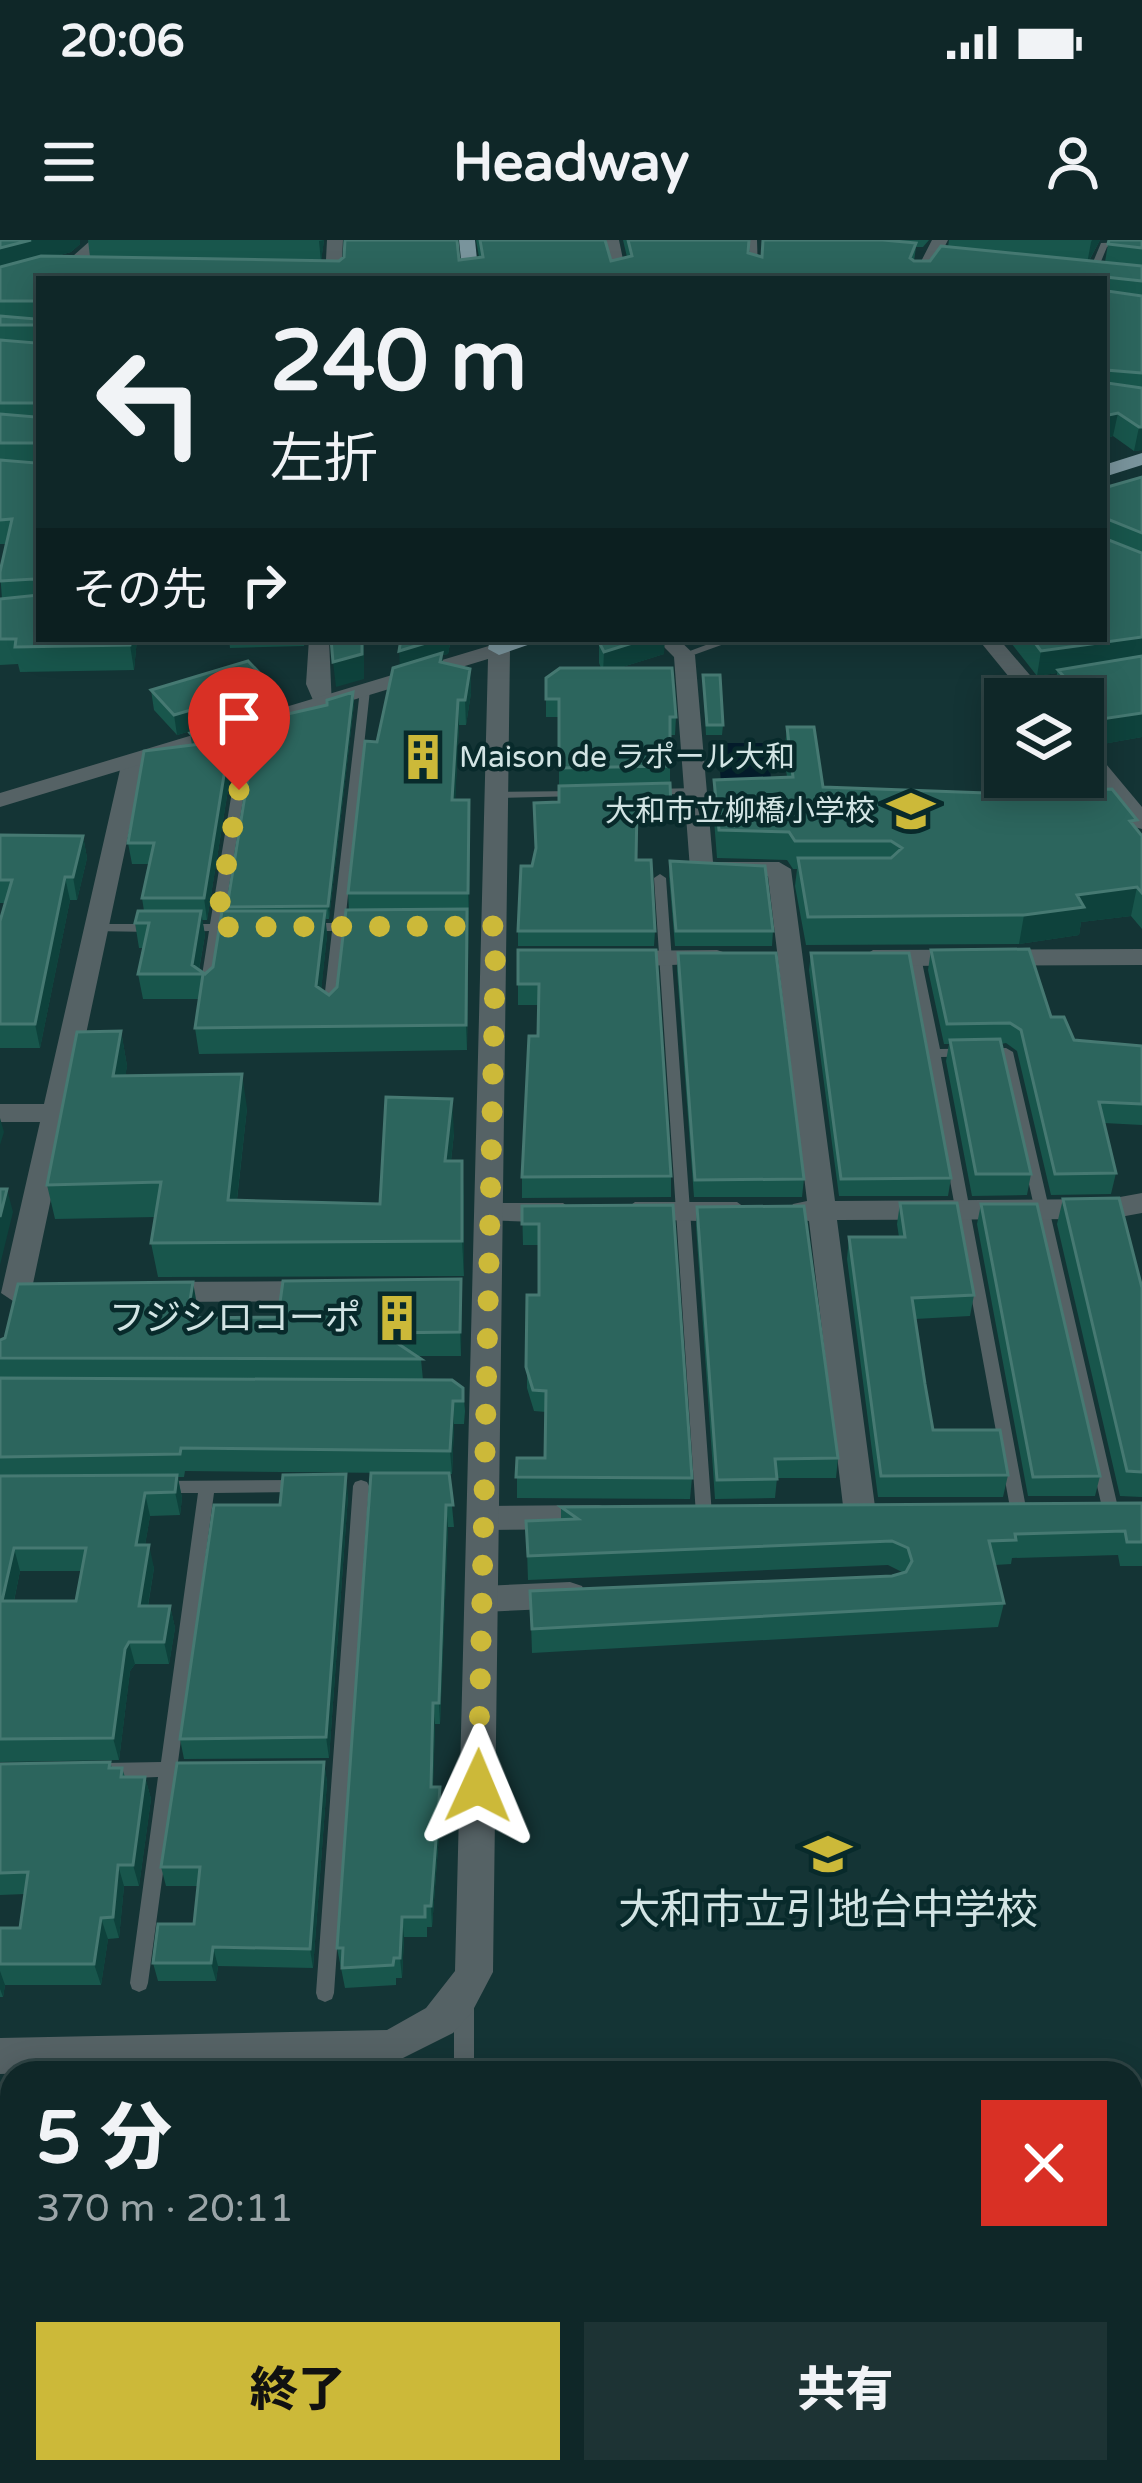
<!DOCTYPE html>
<html lang="ja">
<meta charset="utf-8">
<style>
body{margin:0;font-family:"Varela Round","Noto Sans JP",sans-serif;background:#1d3334;color:#f1f3f6;height:100vh;display:flex;flex-direction:column;font-size:45px;white-space:nowrap}
*{box-sizing:border-box;margin:0}
p{font-size:39px;color:#9ba5a8}
.icon{flex:none;width:66px;height:66px;fill:none;stroke:currentColor;stroke-width:2;stroke-linecap:round;stroke-linejoin:round}
.map{position:relative;flex:1;overflow:hidden}
.sheet{position:absolute;left:0px;top:1821px;width:1143px;height:423px;display:flex;flex-direction:column;background:#0f2728;border-radius:36px 36px 0 0;box-shadow:0 6px 30px #0003,0 0 0 3px #2f4445}
.sheet>*{flex:none}
.banner{position:absolute;left:36px;top:36px;width:1071px;height:366px;border-radius:0px;box-shadow:0 6px 30px #0003,0 0 0 3px #2f4445;background:#0f2728;color:#f1f3f6;overflow:hidden}
.tools{position:absolute;left:984px;top:438px;display:grid;gap:24px}
.tools a{display:grid;place-items:center;width:120px;height:120px;border-radius:0px;background:#0f2728;box-shadow:0 6px 30px #0003,0 0 0 3px #2f4445;font-size:60px}
.pin{position:absolute;display:grid;place-items:center;width:102px;height:102px;color:#fff;margin:-123px -51px;border-radius:50% 50% 50% 0;rotate:-45deg;box-shadow:0 0 12px #0007}
.pin .icon{rotate:45deg}
.me{position:absolute;width:132px;margin:-66px;rotate:1deg;stroke-linejoin:round;filter:drop-shadow(0 0 9px #0008)}
.turn{display:flex;align-items:center;gap:42px;height:252px;padding:0 36px;font-size:54px}
.turn .icon{width:156px;height:156px;stroke-width:2.5}
.turn b{display:block;font-size:84px;line-height:102px}
.then{display:flex;align-items:center;height:114px;padding:0 36px;background:#0003;gap:24px;font-size:45px}
.round{display:grid;place-items:center;flex:none;width:126px;height:126px;border-radius:0px;background:#1d3334}
.overview{display:flex;align-items:center;justify-content:space-between;height:204px;padding:0 36px}
h1{font-size:72px;font-weight:800;line-height:90px}
.action{display:flex;gap:24px;margin-top:auto;padding:24px 36px}
.action a{flex:1;height:138px;border-radius:0px;background:#ccb939;color:#111;font-size:48px;font-weight:800;line-height:138px;text-align:center}
.action a+a{background:#1d3334;color:#f1f3f6}
.status{display:flex;justify-content:space-between;align-items:center;height:84px;padding:0 60px;background:#0f2728;direction:ltr}
.status svg{height:33px;fill:currentColor}
header{display:flex;justify-content:space-between;align-items:center;height:156px;padding:0 36px;background:#0f2728;font-size:54px;font-weight:800}
.map>svg:first-child{display:block}
</style>
<div class="status"><b>20:06</b><svg viewBox="0 0 49 12"><path d="M0 12V9h3v3zM5 12V6h3v6zM10 12V3h3v9zM15 12V0h3v12zM26 1h20v11H26zM47 4h2v5h-2z"/></svg></div>
<header><svg class="icon" aria-label="menu" viewBox="0 0 24 24"><path d="M4 6h16M4 12h16M4 18h16"/></svg>Headway<svg class="icon" aria-label="person" viewBox="0 0 24 24"><circle cx="12" cy="8" r="4"/><path d="M4 21q1-7 8-7t8 7"/></svg></header>
<div class="map">
<svg width="1142" height="2243" viewBox="0 0 1142 2243">
<rect width="100%" height="100%" fill="#143435"/>
<path fill="#1b5439" d="M12,1857V2232H495V2243H0V1858Z"/>
<path fill="#031b2a" d="M718,503H767L773,556H722Z"/>
<g fill="none" stroke-linecap="round" stroke-linejoin="round">
<path fill="#556265" fill-rule="evenodd" d="M749,0H757L758,32L754,34L750,32Z
M1142,2V6L1107,7L1095,36L1088,34L1101,3Z
M722,399H738L688,417L679,415Z
M365,447L370,450L345,683H363L369,687L363,691H344L335,769L329,773L323,769L332,691H309L303,687L309,683H333L360,450Z
M249,482L255,485L223,684L237,683L243,687L237,691H221L212,748L206,752L200,748L209,691L183,692L177,688L183,684H210L243,485Z
M699,548L705,551L703,553L650,555L644,552L650,549Z
M578,551L584,554L582,556L497,558L491,555L497,552Z
M660,634L666,638L712,1275L710,1279H698L696,1275L654,638Z
M96,684H153L159,688L153,692L92,691L90,688Z
M915,713L921,717L940,809L1006,808L1013,812L1119,1272L1117,1276H1105L1103,1272L1000,816L941,817L1027,1273L1025,1277H1013L1011,1273L909,717Z
M297,1240L303,1242L305,1246L303,1250L297,1252L214,1253L178,1522L183,1524L186,1529L183,1534L176,1537L148,1743L146,1749L139,1752L132,1749L130,1743L158,1537L105,1539L99,1536L96,1531L99,1526L105,1523L161,1522L198,1253H159L153,1251L151,1247L153,1243L159,1241Z
M361,1240L367,1242L369,1246L334,1753L332,1759L325,1762L318,1759L316,1753L353,1246L355,1242Z
M464,1756L471,1759L474,1765V1833H454V1765L457,1759Z"/>
<path fill="#556265" fill-rule="evenodd" d="M448,2232H484V2243H448Z"/>
<path fill="#556265" fill-rule="evenodd" d="M91,0H108L85,22L0,46V36L73,16Z
M327,0H343L341,39H325Z
M603,0H619L627,39H611Z
M309,399H329L332,467H316L306,444Z
M656,399H678L695,415L713,622H779L791,629L835,961L1109,959L1142,953V973L1109,979L837,980L876,1274L871,1283H849L844,1274L809,981L793,978L789,971L793,964L807,961L768,636H702L690,629L674,417Z
M978,399H999L1035,441L1142,424V436L1045,452L1050,459H1027Z
M1083,504L1091,506L1142,567V589L1134,587L1083,525Z
M133,514L144,521L31,1053L16,1063L1,1053L40,882H0V864H44L122,521Z
M1142,709V725L873,726L861,718L873,710Z
M717,710L726,713V723L615,727L603,719L615,711Z
M635,962H737L751,972L737,982L625,979L621,972Z
M491,963H563L577,973L563,983L481,980L477,973L481,966Z
M318,1041L333,1051L318,1061L156,1062L141,1052L156,1042Z
M599,1265L610,1268L615,1277L610,1286L599,1289L485,1290L474,1287L469,1278L474,1269L485,1266Z
M570,1342L582,1346L586,1355L582,1364L570,1368L483,1372L471,1368L467,1359L471,1350L483,1346Z"/>
<path fill="#556265" fill-rule="evenodd" d="M932,0H948L928,39H912Z
M492,405L510,409L493,1732L472,1772L453,1793L387,1826L0,1834V1798L387,1790L426,1768L455,1731L488,419L0,567V553Z"/>
<path fill="#79949c" fill-rule="evenodd" d="M459,0H475L479,39H463Z
M1142,213V225L1104,237V225Z
M490,399H545L499,415L488,409Z"/>
</g>
<path fill="#18564c" fill-rule="evenodd" d="M0,0H80V4L71,12L53,17H90L88,0H324L321,21L459,20L479,17L476,0H605L611,21L627,17L623,0H749L748,13L762,17L763,0H929L923,7H916L914,21H930L948,7L949,0H1100L1089,21L1105,22L1108,4L1142,0V210L1134,211L1113,196L1104,199V39H39V399H137L134,430L20,432L18,424L0,425V359H2L0,332L6,304H0Z
M1142,237V497L1097,505L1083,489V459H1057L1054,455L1057,433L1037,436L1008,399H1104V248Z
M229,399H305L304,406L230,408Z
M401,399H451L448,414L442,415L443,423L470,429L471,453L466,485H459L455,560L470,585L467,810L199,814L195,788L199,759H143L138,734L144,708H139L135,683L144,671L142,658L149,624H132L128,603L192,505L190,493L236,500L207,680H202L205,695L199,730L205,734L213,727L227,667L327,465L353,452L354,464L329,679H325L327,695L321,750L329,755L337,747L349,670L348,653L377,502L400,426Z
M599,402L664,414L619,428L676,477L675,495H670V583H637L636,620L655,691L654,706H518V691L532,626L559,562V477H546V438L601,428L599,423Z
M703,435L723,485L722,495H706Z
M151,450L274,466L177,495L154,470Z
M787,487L823,547L1135,588L1142,596V689L1131,676L1081,682L1079,695L1019,704L806,705L795,646L797,629H793L787,620L717,618L713,567L714,540L787,537L784,515Z
M0,595L83,596L87,618L77,660H70L40,808H0V681L5,663H0Z
M670,621L773,691L772,706H675L669,636Z
M518,710L671,936V957L522,958V937L538,796L539,765H518Z
M931,710L1051,777L1074,800L1142,806V885L1104,883L1116,933L1111,954L1051,955L1017,811L1006,803L1001,804L1031,934L1027,955L972,956L946,821L949,804H944L928,730Z
M678,713L804,939L802,957H694L677,731Z
M811,713L951,938L948,956H839L809,730Z
M121,791L127,826L125,836L247,868L237,960L380,964L454,893L451,921H462L464,1036L158,1037L151,1003L155,977L55,979L47,945Z
M1063,959L1142,1048V1257L1120,1256L1057,984Z
M900,963L974,1055L970,1076L915,1079L933,1190L1008,1235L1003,1257H878L847,1019L849,997H899L897,984Z
M981,964L1100,1236L1095,1256H1028L977,984Z
M673,965L692,1238L690,1259L517,1258V1218H545L546,1172L534,1171L527,1148V1055H539V1005H523L522,966Z
M697,967L838,1218L836,1238H777L775,1258L715,1259L696,986Z
M461,1039V1116H416L421,1119L423,1140L463,1148L465,1171L464,1184H454L452,1234H449L454,1287H448L440,1484H435L433,1547L441,1568L432,1687H427V1697H404L402,1738H396V1745L345,1748L337,1708L393,1233L185,1231L184,1237H178L182,1258L180,1275L150,1276L145,1305L154,1328L148,1366H170L175,1388L169,1424H135L130,1431L119,1520L0,1522V1100L197,1065L195,1078L278,1077ZM20,1331H81L76,1361H14Z
M348,1256L329,1518L184,1519L180,1499L280,1265Z
M1142,1263V1326H1120L1118,1315L1012,1318L1011,1324L995,1325L1004,1363L998,1387L532,1413L530,1351L892,1336L904,1333L888,1325L528,1340L526,1281L561,1280V1267Z
M110,1522L112,1528H122L125,1537H145L151,1559L139,1646H124L119,1698L108,1699L101,1745H5L3,1757H0V1688H20L25,1654L0,1655V1524Z
M324,1522L327,1542L313,1728L218,1726L216,1741H158L153,1723L194,1684L198,1646H166L161,1627Z"/>
<path fill="#0e423c" d="M31,0H80V4L71,12L0,31V8Z
M324,0L321,22L319,1Z
M1092,0H1100L1087,24L1091,2Z
M1118,173L1113,196L1104,199V176Z
M1139,187H1142V210L1134,211Z
M1142,397V421L1058,430L1057,433L1037,436L1041,411Z
M131,399H137L134,430L130,405Z
M362,399H364V439L336,447L333,422Z
M439,399H451L448,414L442,415L443,437L440,422L400,428L399,411Z
M645,399H665L664,414L603,433L604,412Z
M692,399H715L691,405Z
M470,429L471,453L466,485L465,460Z
M272,446L274,466L177,495L174,475Z
M353,452L354,464L329,679L328,666Z
M458,460L459,485L454,585L452,560Z
M1142,473V497L1097,505L1102,479Z
M233,480L236,500L207,680L204,658Z
M469,560L470,585L469,678L468,653Z
M83,596L87,618L77,660L73,637Z
M65,637L70,660L40,808L35,784Z
M1137,647L1131,676L1081,682L1079,695L1019,704L1024,675L1077,655Z
M467,669L468,694L467,810L466,785Z
M201,671L205,695L198,734L192,725Z
M325,671L327,695L319,772L316,746Z
M121,791L127,826L120,870L113,836Z
M242,834L247,868L233,994L228,960Z
M452,859L454,893L447,955L445,921Z
M0,878L4,892L0,905Z
M462,921L464,955V1036L462,1001Z
M7,949L13,972L0,1025V977Z
M461,1039L462,1062L461,1116L460,1092Z
M193,1042L197,1065L192,1101L187,1078Z
M453,1161L454,1184L452,1234L450,1211Z
M346,1234L348,1256L329,1518L326,1497Z
M177,1235L182,1258L180,1275L175,1252Z
M145,1253L150,1276L141,1328L136,1305Z
M446,1265L448,1287L440,1484L439,1463Z
M149,1305L154,1328L144,1388L139,1366Z
M14,1308L20,1331L9,1384L2,1361Z
M170,1366L175,1388L169,1424L164,1402Z
M129,1402L135,1424L130,1431L119,1520L113,1498L125,1409Z
M433,1463L435,1484L432,1568L431,1547Z
M324,1522L327,1542L313,1728L310,1709Z
M145,1537L151,1559L139,1646L133,1625Z
M440,1547L441,1568L432,1687L431,1666Z
M118,1625L124,1646L119,1698L113,1677Z
M402,1677L404,1697L402,1738L400,1718Z
M101,1678L108,1699L101,1745L94,1724Z
M213,1707L218,1726L216,1741L211,1723Z
M0,1731L5,1745L3,1757L0,1749Z"/>
<path fill="#2c655d" stroke="#467972" stroke-width="3" fill-rule="evenodd" d="M0,0H31L0,8Z
M345,0H457L459,20L483,17L480,0H605L611,21L632,16L628,0H749L748,13L762,17L763,0H883L916,3L910,18L914,21H930L941,6L1142,26V41L1105,37L1107,51L1142,56V133L1105,130L1107,143L1142,148V187H1139L1118,173L1104,176V39H39V399H131L130,405L15,407L16,399H0V359L39,355L34,339L0,341V332L12,279L0,280V220L35,223L38,203H0V174L35,177L38,163H0V100L35,103L38,85H0V76L35,79L38,61H0V27L41,16L339,21L344,17Z
M1109,0H1142V8L1108,4Z
M1142,237V293L1105,278L1106,299L1142,313V397L1041,411L1032,399H1104V248Z
M331,399H362V414L333,422Z
M401,399H439L399,411Z
M604,399H645L604,412L599,402Z
M442,413L440,422L470,429L465,460H458L452,560H469L468,653H348L365,501L377,502L393,428Z
M1142,416V473L1102,479L1058,430Z
M248,421L272,446L174,475L151,450Z
M560,428H672L676,477H670V526L559,528V459H546V438Z
M703,435H720L723,485H707Z
M353,452L328,666L227,667L257,481L327,465V460Z
M233,480L204,658H142L154,603H128L144,511L200,504L190,493Z
M787,487H814L823,547L987,553L1112,549L1137,580L1130,581L1142,596V653L1137,647L1077,655L1084,667L1024,675L808,677L798,618H891L902,608L891,601H795L789,592L719,590L714,540L793,537Z
M670,543L671,568L637,567L636,620H651L655,691H518L521,626H532L536,608L534,563L559,562V546Z
M0,595L83,596L73,637H65L35,784H0V681L12,640H0Z
M670,621L765,626L773,691H676Z
M467,669L466,785L195,788L203,734H138L149,683H135L138,671H201L192,725L205,734L213,727L222,671H325L316,746L329,755L337,747L346,670Z
M1029,709L1051,777H1064L1074,800L1142,806V864L1099,862L1116,933L1055,934L1021,790L1010,783L947,784L931,710Z
M518,710H656L671,936L522,937L529,796H538L539,744H518Z
M678,713H776L804,939L695,940Z
M811,713H909L951,938L841,939Z
M121,791L113,836L242,834L228,960L380,964L386,857L452,859L445,921H462V1001L151,1003L161,942L47,945L77,792Z
M1000,799L1031,934H976L950,800Z
M0,949H7L0,977Z
M1119,958L1142,1048V1232L1127,1231L1063,959Z
M900,963H957L974,1055L912,1058L925,1144L933,1190H1000L1008,1235L881,1236L849,997H905Z
M981,964H1037L1100,1236L1033,1237Z
M673,965L692,1238L516,1237L517,1218H545L546,1151L533,1150L526,1127L527,1055H539V984H522V966Z
M804,966L838,1218L775,1219L777,1239L717,1240L697,967Z
M461,1039L460,1092L382,1093L421,1119L0,1118V1100L5,1098L18,1044L193,1042L187,1078L278,1077L283,1041Z
M0,1138L452,1140L463,1148V1161H453L450,1211L181,1208L180,1214L0,1217Z
M371,1233H449L453,1265H446L439,1463H433L431,1547H440L431,1666H425V1677H402L400,1718H394L393,1725L342,1728L343,1708H337Z
M346,1234L326,1497L180,1499L214,1265H280L283,1235Z
M177,1235L175,1252L145,1253L136,1305H149L139,1366H170L164,1402H129L125,1409L113,1498L0,1499V1236ZM14,1308H86L76,1361H2Z
M1142,1263V1302H1127L1125,1291L1015,1294L1016,1300L989,1301L1004,1363L532,1389L530,1351L892,1336L906,1332L912,1321L908,1308L892,1301L528,1316L526,1281L578,1279L561,1267Z
M110,1522L109,1528H122L121,1537H145L133,1625H118L113,1677L101,1678L94,1724H0V1688H20L28,1632L0,1633V1524Z
M324,1522L310,1709L213,1707L211,1723H153L158,1684H194L200,1627H161L177,1523Z
M46,2232H120L119,2243H44Z
M680,2232H853L854,2243H647V2237L680,2236Z"/>
<g fill="none" stroke-linecap="round" stroke-linejoin="round">
<path stroke="#ccb939" stroke-width="21" stroke-dasharray="0 37.8" d="M239,550L216,687L496,686L478,1546"/>
</g>
<defs>
<symbol id="building-bare" viewBox="-9 -9 18 18"><path d="M-4-6H4V6H1V3H-1V6H-4ZM-2.5-4.3h1.7v1.8h-1.7ZM.8-4.3h1.7v1.8H.8ZM-2.5-1h1.7V.8h-1.7ZM.8-1h1.7V.8H.8Z" fill="#ccb939" stroke="#082a2b" stroke-width="2.5" paint-order="stroke"/></symbol>
<symbol id="school-bare" viewBox="-9 -9 18 18"><path d="M0-5L7-2L0 1L-7-2ZM-4 1L0 2.5L4 1V4Q0 6-4 4Z" fill="#ccb939" stroke="#082a2b" stroke-width="2.5" paint-order="stroke"/></symbol>
</defs>
<g fill-rule="evenodd">
<use href="#building-bare" x="390" y="484" width="66" height="66"/>
<use href="#school-bare" x="878" y="538" width="66" height="66"/>
<use href="#building-bare" x="364" y="1045" width="66" height="66"/>
<use href="#school-bare" x="795" y="1581" width="66" height="66"/>
</g>
<g text-anchor="middle" dominant-baseline="central" stroke-width="9" stroke-linejoin="round" paint-order="stroke">
<g font-size="30" fill="#d2e4e4" stroke="#082a2b" text-anchor="start">
<text x="459" y="517">Maison de ラポール大和</text>
<text x="875" y="571" text-anchor="end">大和市立柳橋小学校</text>
</g>
<g font-size="36" fill="#d2e4e4" stroke="#082a2b" text-anchor="end">
<text x="361" y="1078">フジシロコーポ</text>
</g>
<g font-size="42" fill="#d2e4e4" stroke="#082a2b">
<text x="828" y="1670">大和市立引地台中学校</text>
</g>
</g>
</svg>
<div class="tools">
<a><svg class="icon" aria-label="layers" viewBox="0 0 24 24"><path d="M12 4l9 5-9 5-9-5zM3 14l9 5 9-5"/></svg></a>
</div>
<div class="pin" style="left:239px;top:550px;background:#d93025"><svg class="icon" aria-label="arrive" viewBox="0 0 24 24"><path d="M6 21V4h12l-3 4 3 4H6"/></svg></div>
<svg class="me" style="left:478px;top:1546px" viewBox="-20 -20 40 40"><path d="M0-17L14 15 0 8-14 15z" fill="#ccb939" stroke="#fff" stroke-width="4"/></svg>
<div class="banner">
<div class="turn"><svg class="icon" aria-label="left" viewBox="0 0 24 24"><path d="M17 20v-9H6M10 6l-5 5 5 5"/></svg><div><b>240 m</b>左折</div></div>
<div class="then">その先<svg class="icon" aria-label="right" viewBox="0 0 24 24"><path d="M7 20v-9h11M14 6l5 5-5 5"/></svg></div>
</div>
<section class="sheet">
<div class="overview"><div><h1>5 分</h1><p>370 m · 20:11</p></div><a class="round" style="background:#d93025;color:#fff"><svg class="icon" aria-label="close" viewBox="0 0 24 24"><path d="M6 6l12 12M18 6L6 18"/></svg></a></div>
<div class="action"><a>終了</a><a>共有</a></div>
</section>
</div>
